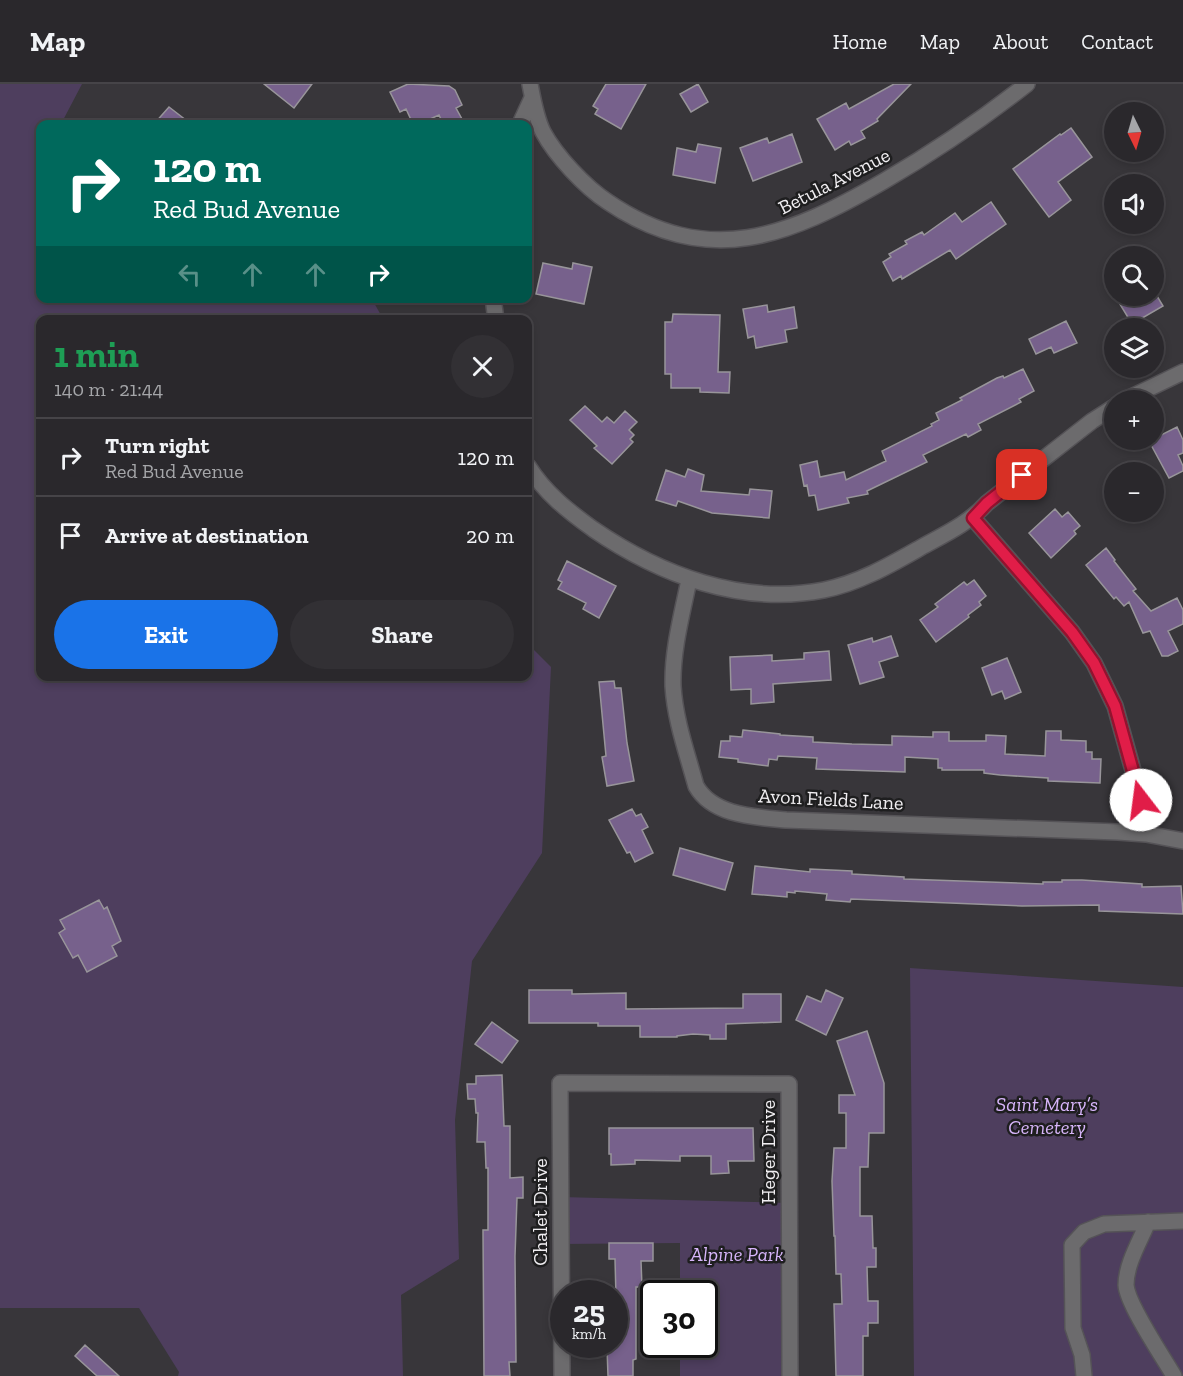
<!DOCTYPE html>
<meta charset="utf-8">
<style>
body{margin:0;font-family:"Zilla Slab",serif;background:#323034;color:#f1f3f6;height:100vh;display:flex;flex-direction:column;font-size:22px;white-space:nowrap}
*{box-sizing:border-box;margin:0}
p{font-size:20px;color:#a5a6a9}
.icon{flex:none;width:33px;height:33px;fill:none;stroke:currentColor;stroke-width:2;stroke-linecap:round;stroke-linejoin:round}
.map{position:relative;flex:1;overflow:hidden}
.details{position:absolute;left:36px;top:231px;width:496px;height:366px;display:flex;flex-direction:column;background:#2a282c;border-radius:12px;box-shadow:0 3px 9px #0003,0 0 0 2px #464448}
.details>*{flex:none}
.guide{position:absolute;left:36px;top:36px;width:496px;height:183px;border-radius:12px;box-shadow:0 3px 9px #0003,0 0 0 2px #464448;background:#00695c;color:#fff;overflow:hidden}
.needle{width:39px;rotate:175deg}
.controls{position:absolute;left:1104px;top:18px;display:grid;gap:12px}
.controls a{display:grid;place-items:center;width:60px;height:60px;border-radius:50%;background:#2a282c;box-shadow:0 3px 9px #0003,0 0 0 2px #464448;font-size:30px}
.speed{position:absolute;left:550px;top:1196px;display:flex;gap:12px;font-size:30px;font-weight:700;text-align:center}
.speed>*{display:grid;place-content:center;width:78px;height:78px;border-radius:50%;background:#2a282c;box-shadow:0 3px 9px #0003,0 0 0 2px #464448;line-height:1}
.speed small{font-size:15px;font-weight:400}
.speed .limit{border:3px solid #111;border-radius:9px;background:#fff;color:#111}
.pin{position:absolute;display:grid;place-items:center;width:51px;height:51px;color:#fff;margin:-26px;border-radius:12px;box-shadow:0 3px 9px #0006}
.me{position:absolute;width:66px;margin:-33px;rotate:345deg;stroke-linejoin:round;filter:drop-shadow(0 0 4px #0008)}
.turn{display:flex;align-items:center;gap:21px;height:126px;padding:0 18px;font-size:27px}
.turn .icon{width:78px;height:78px;stroke-width:2.5}
.turn b{display:block;font-size:42px;line-height:51px}
.lanes{display:flex;align-items:center;height:57px;padding:0 18px;background:#0003;justify-content:center;gap:30px;direction:ltr}
.lanes .off{opacity:.35}
.round{display:grid;place-items:center;flex:none;width:63px;height:63px;border-radius:32px;background:#323034}
.overview{display:flex;align-items:center;justify-content:space-between;height:102px;padding:0 18px}
h1{font-size:36px;font-weight:800;line-height:45px;color:#1e9e55}
.primary-button{display:flex;gap:12px;margin-top:auto;padding:12px 18px}
.primary-button a{flex:1;height:69px;border-radius:36px;background:#1a73e8;color:#fff;font-size:24px;font-weight:800;line-height:69px;text-align:center}
.primary-button a+a{background:#323034;color:#f1f3f6}
ul{padding:0;list-style:none}
li{display:flex;align-items:center;gap:18px;height:78px;padding:0 18px;border-top:2px solid #464448}
li div{flex:1}
li b{display:block;font-size:22px}
li em{font-style:normal}
header{display:flex;align-items:center;gap:36px;box-sizing:border-box;height:84px;padding:0 30px;background:#2a282c;border-bottom:2px solid #464448}
header strong{font-size:28px}
nav{display:flex;gap:33px;margin-inline-start:auto;font-size:21px}
.map>svg:first-child{display:block}
</style>
<header>
<strong>Map</strong>
<nav><a>Home</a><a>Map</a><a>About</a><a>Contact</a></nav>
</header>
<div class="map">
<svg width="1183" height="1292" viewBox="0 0 1183 1292">
<rect width="100%" height="100%" fill="#38363a"/>
<path fill="#4e3e5e" d="M0,0H82L61,40H40V214L372,215L383,235L40,236V592H528V560L551,583L542,769L472,877L455,1036L459,1175L401,1211L403,1292H178L179,1288L139,1224H0Z
M910,884L1183,903V1292H914Z
M561,1113L789,1119L790,1292H680V1260H705V1209H680V1159L561,1160Z"/>
<path fill="#77618c" stroke="#98959a" stroke-width="1.5" d="M264,0H312L294,24Z
M408,0L449,2L455,6L462,21L456,24L462,35L449,40H443L439,31L419,40H413L406,25L400,28L390,8Z
M606,0H646L621,45L595,30L598,25L593,22Z
M698,0L708,18L691,28L680,10Z
M894,0H911L877,35L878,37L861,47L865,54L851,61L849,57L835,66L817,35L846,19L849,25Z
M169,23L191,40H154Z
M1071,44L1092,73L1058,98L1071,116L1049,133L1013,85L1060,50L1061,51Z
M792,50L802,78L753,97L740,64L767,54L769,59Z
M698,60L721,64L715,99L673,91L677,64L696,68Z
M991,118L1006,140L956,175L950,166L902,195L901,192L893,197L883,178L891,173L889,170L907,160L905,157L922,148L924,151L955,129L962,138Z
M543,179L572,185L573,179L592,183L584,220L536,210Z
M1115,212H1157L1163,222L1132,240Z
M767,221L768,228L794,223L797,244L785,246L787,258L756,264L754,252L748,254L743,225Z
M673,230L720,231L718,288H730L729,309L700,308V304H671V290H665V238H672Z
M1066,237L1077,259L1054,269L1051,263L1036,270L1029,255Z
M1023,285L1034,307L1019,315L1021,318L978,340L981,346L968,353L966,350L923,371L927,378L867,407L868,410L847,414L849,419L818,426L815,411L809,412L807,401L804,402L800,381L817,377L820,393L844,388L846,396L886,377L882,367L932,342L931,340L939,336L936,329L962,316L960,314L997,294L1003,292L1004,294Z
M585,322L602,338L607,333L614,339L625,327L637,338L629,346L634,351L630,355L633,358L612,380L594,364L597,362L570,336Z
M1177,343L1183,356V369L1178,371L1183,382V387L1169,394L1149,357Z
M688,385L704,391L701,407L749,411L750,405L772,407L769,434L712,429L678,417L676,422L656,416L666,386L685,393Z
M1055,425L1062,433L1068,428L1080,442L1074,447L1076,450L1051,474L1029,449Z
M1106,464L1115,476L1114,477L1136,505L1133,507L1151,527L1177,514L1183,526V540L1168,547L1178,567L1168,572H1162L1150,547L1143,549L1129,518L1124,522L1116,513L1114,515L1086,481Z
M567,477L616,502L599,534L583,525L586,519L558,505L562,498L558,496Z
M974,496L986,512L979,518L981,521L968,531L969,533L936,558L920,536L938,523L935,520L964,498L967,501Z
M891,552L898,572L879,578L884,593L860,600L848,561L872,554L873,558Z
M829,567L831,596L773,600L774,618L751,620V605L731,606L730,573L772,571V577L804,575V569Z
M1007,574L1021,608L1005,615L1002,607L992,611L982,584Z
M614,597L615,604H621L627,659L634,697L607,702L602,673L606,672L599,598Z
M743,646L780,650V651L813,653V658L852,660L892,661V652L933,653V648H949V657H986V651L1006,652L1005,670L1045,672L1046,647H1061V656L1086,657V668H1092V675H1101L1100,699L1048,697V694L1000,691L984,689V686H942V684H938V675L905,673V688L816,685L817,674L778,672L777,676L769,675L768,682L738,678V675L719,673L721,657H730V652L742,653Z
M632,725L636,732L641,730L648,743L642,746L653,769L635,778L630,768L627,769L609,736Z
M680,764L733,779L725,806L673,791Z
M755,782L810,788V785L852,787V790L904,793V795L1043,800V798H1062V796H1082L1142,800V803L1181,802L1183,830L1099,827V821L1022,822L851,815L850,818L826,816L827,810L795,807V809L787,808V813L752,810Z
M99,816L104,825L107,823L121,857L112,862L117,872L87,888L78,871L73,874L59,849L65,845L60,836Z
M529,906H572V910L626,909V925L743,924V910H781V938L726,940V955H710V951L693,950L677,952V953H640V942H598V939H529Z
M826,906L843,914L826,951L796,936L807,912L821,918Z
M492,938L518,957L502,979L475,960Z
M867,947L884,999V1049H869L868,1083H860V1132H872L873,1164H876V1183H867L868,1217H878V1239H868V1252H863V1292H836L834,1220H842L841,1190H836L835,1152H834L832,1097L834,1064H846V1029H839V1011H855L837,957Z
M502,991L504,1042H510V1094L523,1093V1114H517L515,1172L516,1278H509L510,1292H484L483,1146H488V1084H486L485,1058H477L478,1029H476L475,1015H468L467,1000H476V992Z
M609,1044H753L754,1077H728L729,1089L711,1090V1072H680V1077L635,1076V1080L611,1081V1070H609Z
M609,1159H653V1177H641L642,1203H636V1275L633,1276V1292H608L607,1264H615L616,1213L615,1175H609Z
M85,1261L119,1292H97L75,1272Z"/>
<g fill="none" stroke-linecap="round" stroke-linejoin="round">
<defs>
<path id="minor" d="M530,0C533,16 536,34 543,48C556,72 585,103 608,118C708,186 789,152 884,97C934,68 981,36 1027,0
M520,40L532,14
M493,214L496,236
M1125,316L1183,288
M528,382C545,409 568,427 593,445C660,491 742,522 824,506C859,499 890,481 920,464C945,450 968,440 987,419L1092,337L1114,323
M973,434L1072,548L1094,579L1115,622L1141,715L1146,750
M689,496C682,530 672,567 673,602C675,636 687,669 696,702C713,732 755,733 786,736L1118,748L1146,750L1183,757
M1148,1138C1140,1157 1126,1180 1126,1201C1127,1220 1163,1273 1174,1292
M562,1292L560,999L789,1000L790,1292
M1084,1292L1082,1271L1073,1244L1072,1161L1084,1148L1104,1140L1183,1137"/>
</defs>
<use href="#minor" stroke="#555357" stroke-width="18"/>
<use href="#minor" stroke="#6c6b6d" stroke-width="15"/>
</g>
<g fill="none" stroke-linecap="round" stroke-linejoin="round">
<defs>
<path id="route" d="M1022,391L987,419L973,434L1072,548L1094,579L1115,622L1141,716"/>
</defs>
<use href="#route" stroke="#92132f" stroke-width="15"/>
<use href="#route" stroke="#e11d48" stroke-width="10"/>
</g>
<g text-anchor="middle" dominant-baseline="central" stroke-width="5" stroke-linejoin="round" paint-order="stroke">
<g font-size="20" fill="#f0eef1" stroke="#1e1e1f">
<text transform="translate(834 97) rotate(-27)">Betula Avenue</text>
<text transform="translate(831 715) rotate(3)">Avon Fields Lane</text>
<text transform="translate(768 1068) rotate(-90)">Heger Drive</text>
<text transform="translate(540 1128) rotate(-90)">Chalet Drive</text>
</g>
<g font-size="20" font-style="italic" fill="#d7b5fa" stroke="#1e1e1f">
<text x="1047" y="1020">Saint Mary’s<tspan x="1047" dy="23">Cemetery</tspan></text>
<text x="737" y="1170">Alpine Park</text>
</g>
</g>
</svg>
<div class="controls">
<a><svg class="needle" viewBox="-14 -14 28 28"><path d="M0-13l5 13h-10z" fill="#e53935"/><path d="M0 13l5-13h-10z" fill="#a5a6a9"/></svg></a>
<a><svg class="icon" aria-label="sound" viewBox="0 0 24 24"><path d="M4 9h4l5-4v14l-5-4H4zM17 9q2 3 0 6"/></svg></a>
<a><svg class="icon" aria-label="search" viewBox="0 0 24 24"><circle cx="10" cy="10" r="6"/><path d="M15 15l6 6"/></svg></a>
<a><svg class="icon" aria-label="layers" viewBox="0 0 24 24"><path d="M12 4l9 5-9 5-9-5zM3 14l9 5 9-5"/></svg></a>
<a>+</a>
<a>−</a>
</div>
<div class="speed"><div>25<small>km/h</small></div><div class="limit">30</div></div>
<div class="pin" style="left:1022px;top:391px;background:#d93025"><svg class="icon" aria-label="arrive" viewBox="0 0 24 24"><path d="M6 21V4h12l-3 4 3 4H6"/></svg></div>
<svg class="me" style="left:1141px;top:716px" viewBox="-20 -20 40 40"><circle r="19" fill="#fff"/><path d="M0-13L10 11 0 6-10 11z" fill="#e11d48"/></svg>
<div class="guide">
<div class="turn"><svg class="icon" aria-label="right" viewBox="0 0 24 24"><path d="M7 20v-9h11M14 6l5 5-5 5"/></svg><div><b>120 m</b>Red Bud Avenue</div></div>
<div class="lanes"><svg class="icon off" aria-label="left" viewBox="0 0 24 24"><path d="M17 20v-9H6M10 6l-5 5 5 5"/></svg><svg class="icon off" aria-label="ahead" viewBox="0 0 24 24"><path d="M12 20V5M6 11l6-6 6 6"/></svg><svg class="icon off" aria-label="ahead" viewBox="0 0 24 24"><path d="M12 20V5M6 11l6-6 6 6"/></svg><svg class="icon" aria-label="right" viewBox="0 0 24 24"><path d="M7 20v-9h11M14 6l5 5-5 5"/></svg></div>
</div>
<section class="details">
<div class="overview"><div><h1>1 min</h1><p>140 m · 21:44</p></div><a class="round"><svg class="icon" aria-label="close" viewBox="0 0 24 24"><path d="M6 6l12 12M18 6L6 18"/></svg></a></div>
<ul>
<li><svg class="icon" aria-label="right" viewBox="0 0 24 24"><path d="M7 20v-9h11M14 6l5 5-5 5"/></svg><div><b>Turn right</b><p>Red Bud Avenue</p></div><em>120 m</em></li>
<li><svg class="icon" aria-label="arrive" viewBox="0 0 24 24"><path d="M6 21V4h12l-3 4 3 4H6"/></svg><div><b>Arrive at destination</b></div><em>20 m</em></li>
</ul>
<div class="primary-button"><a>Exit</a><a>Share</a></div>
</section>
</div>
